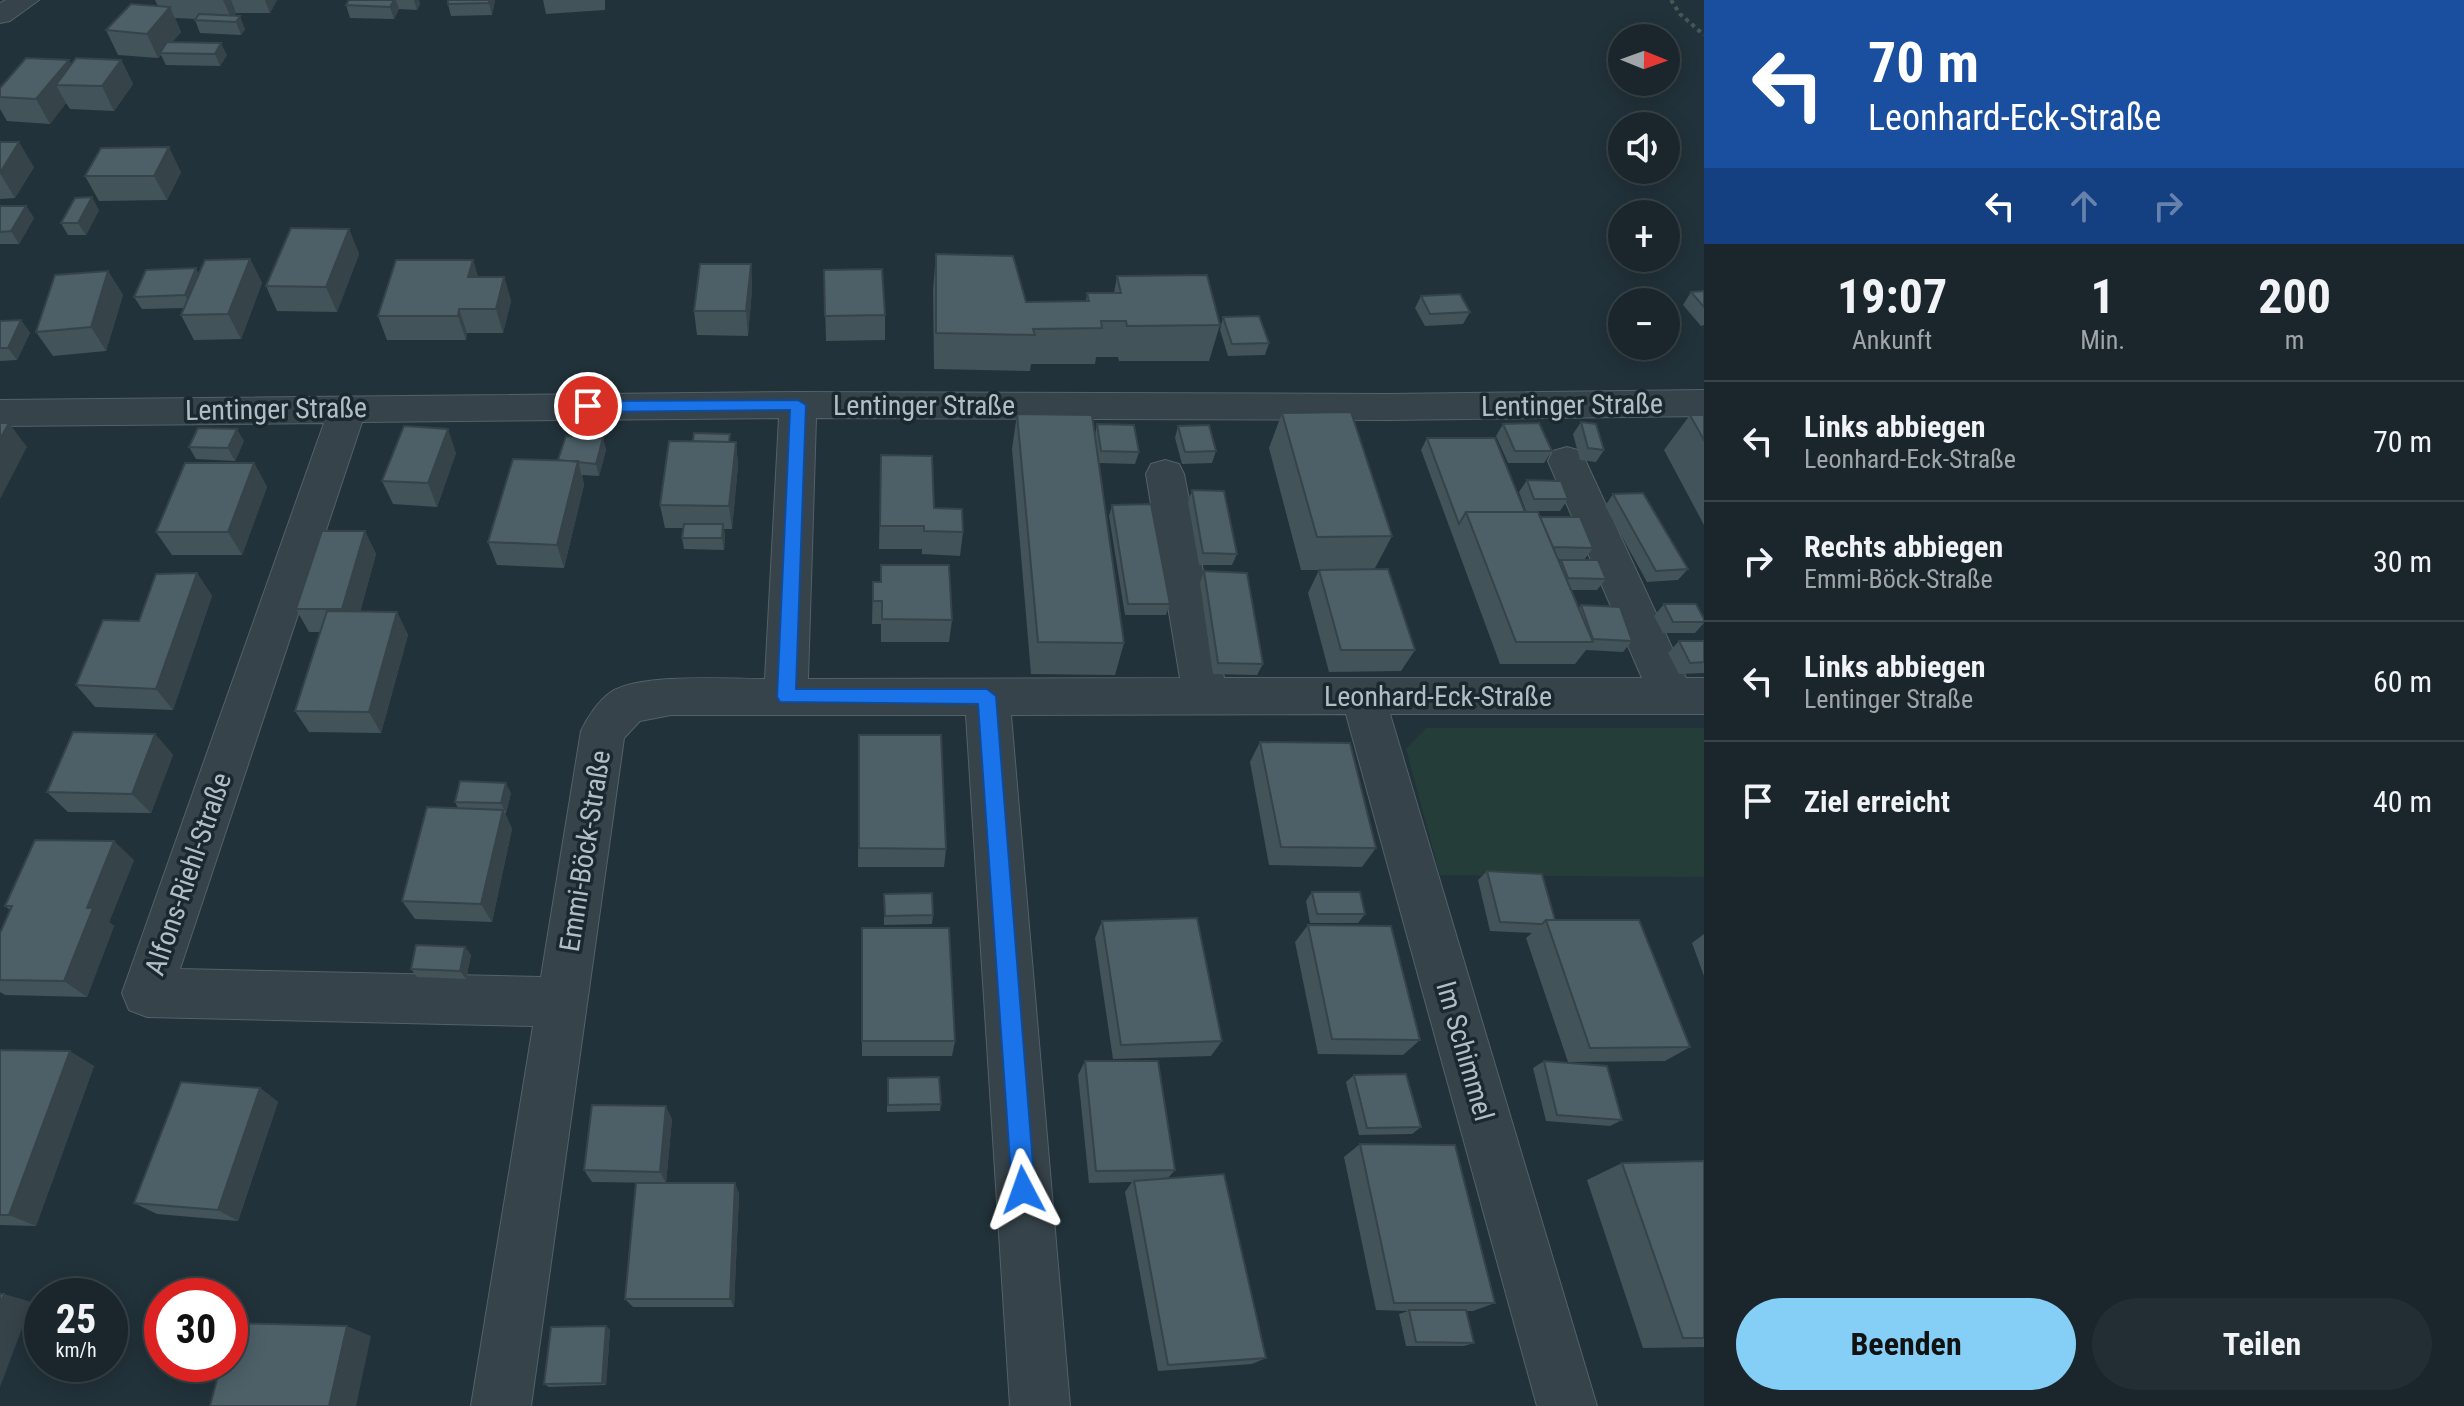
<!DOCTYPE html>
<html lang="de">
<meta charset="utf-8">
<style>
body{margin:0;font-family:"Roboto Condensed",sans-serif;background:#232e34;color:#f1f3f6;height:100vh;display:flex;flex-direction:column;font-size:30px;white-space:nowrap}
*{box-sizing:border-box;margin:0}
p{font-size:26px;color:#9fa5a9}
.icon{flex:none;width:44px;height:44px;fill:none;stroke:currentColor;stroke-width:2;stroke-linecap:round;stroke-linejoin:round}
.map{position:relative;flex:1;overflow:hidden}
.sheet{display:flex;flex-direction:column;background:#1a262c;width:760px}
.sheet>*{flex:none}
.guide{background:#1a4fa0;color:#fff;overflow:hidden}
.needle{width:52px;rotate:91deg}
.buttons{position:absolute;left:1608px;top:24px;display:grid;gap:16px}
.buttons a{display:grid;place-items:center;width:72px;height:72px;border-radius:50%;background:#1a262c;box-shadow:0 4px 20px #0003,0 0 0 2px #384348;font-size:40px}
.speed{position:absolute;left:24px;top:1278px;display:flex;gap:16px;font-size:40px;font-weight:700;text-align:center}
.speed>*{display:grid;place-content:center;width:104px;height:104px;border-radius:50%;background:#1a262c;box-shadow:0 4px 20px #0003,0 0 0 2px #384348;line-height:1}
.speed small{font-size:20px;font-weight:400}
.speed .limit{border:12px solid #d22;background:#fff;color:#111}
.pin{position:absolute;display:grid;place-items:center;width:68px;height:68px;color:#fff;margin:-34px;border:4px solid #fff;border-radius:50%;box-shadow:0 2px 8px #0007}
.me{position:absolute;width:88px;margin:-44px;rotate:356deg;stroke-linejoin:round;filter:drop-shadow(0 0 6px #0008)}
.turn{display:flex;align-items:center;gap:28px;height:168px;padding:0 32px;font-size:36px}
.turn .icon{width:104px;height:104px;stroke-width:2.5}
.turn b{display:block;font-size:56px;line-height:68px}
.lanes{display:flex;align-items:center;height:76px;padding:0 32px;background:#0003;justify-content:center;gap:40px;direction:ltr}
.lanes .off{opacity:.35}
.eta{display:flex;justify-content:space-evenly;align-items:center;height:136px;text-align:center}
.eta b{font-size:48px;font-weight:700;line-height:56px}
.button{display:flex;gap:16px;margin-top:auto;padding:16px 32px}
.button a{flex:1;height:92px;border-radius:48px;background:#85cff6;color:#111;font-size:32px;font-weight:700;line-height:92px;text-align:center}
.button a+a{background:#232e34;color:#f1f3f6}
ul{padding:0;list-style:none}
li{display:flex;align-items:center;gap:24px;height:120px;padding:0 32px;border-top:2px solid #384348}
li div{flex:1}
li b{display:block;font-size:30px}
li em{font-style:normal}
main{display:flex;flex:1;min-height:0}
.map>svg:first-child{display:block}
</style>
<main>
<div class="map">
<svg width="1704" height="1406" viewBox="0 0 1704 1406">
<rect width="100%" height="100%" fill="#22323a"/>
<path fill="#253d38" d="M1426,728H1704V877L1440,875L1406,749Z"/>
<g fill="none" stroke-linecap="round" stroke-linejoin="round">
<defs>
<path id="minor" d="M6,0H39L10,21L0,23V3Z
M1704,390V416L1387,420L816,418L808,679L1180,678L1146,474L1151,464L1165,460L1179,464L1184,474L1224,678H1642L1548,461L1553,451L1567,447L1581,451L1686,678H1704V714H1390L1597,1406H1537L1346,714L1011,715L1070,1406H1010L966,715H671L640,721L624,738L531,1406H471L533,1026L147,1017L129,1010L122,993L324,423L0,426V400L798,392L1387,394ZM779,418L765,679C728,679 641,673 611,692C598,701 587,718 581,731L541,977L180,969L362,422Z"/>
</defs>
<use href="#minor" stroke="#546168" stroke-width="2"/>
<path stroke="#445956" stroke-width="4" stroke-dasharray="4 4" stroke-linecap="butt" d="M1671,0L1680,14L1704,35"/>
<use href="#minor" fill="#36434a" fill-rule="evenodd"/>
</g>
<path fill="#425359" d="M155,0H277L270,13H236L234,16L245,29L241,35L200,33L195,20L196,19L175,18L181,32L172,42L227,55L220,66L166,65L161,55L158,58L118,55L106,30L158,6Z
M349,0H419L420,4L417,10L399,9L394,19L350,18L346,5Z
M495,0L492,15L451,16L448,4Z
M543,0H605V10L546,14Z
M121,60L133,84L114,111L70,109L66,103L50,124L7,121L0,109V88L71,65Z
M0,142L34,167L15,198L0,199Z
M181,172L167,200L99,201L85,176Z
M0,206H26L34,218L19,244H0Z
M99,210L86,235H68L61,223Z
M349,229L359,254L337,312L277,311L266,286Z
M936,254L1026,302L1086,301L1087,293H1114L1117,276L1220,325L1209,361H1119L1118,357H1096L1095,364H1031L1030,371L934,369L933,290Z
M250,259L262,283L241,339L194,340L181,315L184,308L142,309L134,297L199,273Z
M473,260L478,277H504L511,301L503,333H467L466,340H387L378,316Z
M751,264L752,289L748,336L697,335L694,311Z
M824,270L885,315V340L826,341Z
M108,271L123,295L106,351L53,356L36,332Z
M1704,291V325L1701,326L1683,305L1691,292Z
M1421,296L1470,312L1463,324L1425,326L1415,308Z
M1223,317L1269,343L1265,355L1228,356L1220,330Z
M21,320L30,333L17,360L0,361V321Z
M1282,413L1392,536L1374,570L1415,650L1401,671L1329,672L1308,593L1319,570H1356H1301L1269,448Z
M1017,414L1095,435L1097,424L1139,452L1135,464L1099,463L1124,643L1115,675L1031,674L1012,449Z
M1690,415H1704V525L1664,450Z
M1581,422L1604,450L1596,462L1580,460L1573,434Z
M1503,424L1552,451L1544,463H1508L1496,436Z
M1178,426L1216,451L1212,463L1182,464L1175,438Z
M603,438L606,450L599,476L582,475L584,485L564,568L497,565L488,542L558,460Z
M1427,438L1525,512L1540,517L1593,548L1584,560L1558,559L1559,562L1561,560L1606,579L1597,590H1571L1579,608L1581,605L1632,641L1623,652L1586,650L1575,664H1500L1421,450Z
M244,441L235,461L196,459L189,447Z
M731,442H736L738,466L732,529H724L725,536L724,550L684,549L682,538L684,528H665L660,505Z
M456,453L437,507L393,504L382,481Z
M881,455L934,508L963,532L960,556L922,554V549H879Z
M254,463L267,487L242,555H172L156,532Z
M1527,480L1568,499L1560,511H1526L1519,492Z
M1192,490L1237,554L1232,565H1199L1188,502Z
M1613,494L1688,569L1678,580L1647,582L1605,506Z
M1112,505L1170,604L1166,615H1125L1109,516Z
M365,531L376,554L360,612H397L408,635L381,733L309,732L295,711L321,632H309L296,609Z
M1204,571L1263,664L1257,675L1213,674L1200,583Z
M197,573L212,596L173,710L95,707L76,685L139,621Z
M873,582L952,620L949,642H881V624H872Z
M1664,604L1704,619V623L1695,633H1663L1654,616Z
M1679,641H1704V673L1679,674L1668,653Z
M155,734L173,755L151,813L68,812L47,792Z
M859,735L946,849L944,867H858Z
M1260,742L1376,848L1362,867L1269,865L1250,762Z
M511,793L506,813H505L512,829L492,922L415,919L402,901L458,808L455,802Z
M134,860L109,922L114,926L87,997L5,995L0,992V933L10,910L5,906Z
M1487,871L1555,920L1690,1047L1665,1061L1568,1062L1526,938L1532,933L1490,931L1478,880Z
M1312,892L1365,914L1358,923H1310L1306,901Z
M884,894L933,915L932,924L884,925Z
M1102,921L1222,1041L1211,1056L1113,1059L1095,938Z
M1308,925L1420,1040L1403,1055L1318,1054L1295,942Z
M862,928L955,1041L952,1056H862Z
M1704,934V976L1692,943Z
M465,947L471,955L466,979L417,977L411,969Z
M0,1050L94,1066L36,1226L0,1225Z
M1085,1061L1175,1170L1168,1178L1266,1358L1252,1364L1158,1371L1125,1192L1132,1182L1089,1183L1078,1075Z
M1544,1061L1622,1120L1610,1126L1546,1121L1533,1068Z
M1354,1075L1421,1127L1412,1134L1359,1135L1346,1082Z
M887,1085L941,1104L940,1111L887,1112Z
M260,1088L278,1102L238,1221L157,1214L134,1203Z
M672,1119L666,1183H735L739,1194L734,1307H633L625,1299L665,1183L592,1182L584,1170Z
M1360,1144L1495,1303L1473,1311H1466L1474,1343L1464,1346H1406L1399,1314L1408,1311L1376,1310L1344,1157Z
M1704,1161V1347L1643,1348L1587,1180L1622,1163Z
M606,1326L610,1330L606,1385L549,1387L544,1384Z"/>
<path fill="#364349" d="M223,0H231L236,13L232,20Z
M265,0H277L270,13Z
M394,0H396L399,9L394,19L390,7Z
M414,0H419L420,4L417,10Z
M489,0H495L492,15L489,3Z
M170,7L181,32L163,53H160L161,55L158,58L147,34Z
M240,16L245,29L241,35L236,22Z
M221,43L227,55L220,66L215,54Z
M69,60L82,84L56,85L66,103L50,124L36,99Z
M121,60L133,84L114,111L102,86Z
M19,142L34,167L15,198L0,173Z
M169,147L181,172L167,200L154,176Z
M92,197L99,210L86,235L78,223Z
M26,206L34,218L19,244L11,231Z
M349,229L359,254L337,312L326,287Z
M250,259L262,283L241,339L228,314Z
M473,260L480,285L468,277Z
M751,264L752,289L748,336L746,311Z
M196,268L202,281L192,308L185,295Z
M108,271L123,295L106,351L91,327Z
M504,277L511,301L503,333L496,309Z
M459,309L467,333L466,340L458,316Z
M21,320L30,333L17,360L8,348Z
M9,423L27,447L0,499V439Z
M237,429L244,441L235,461L228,448Z
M448,429L456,453L437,507L428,483Z
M603,438L606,450L599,476L596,464Z
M736,442L738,466L732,529L729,506Z
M578,461L584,485L564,568L557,545Z
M254,463L267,487L242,555L228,532Z
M723,524L725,536L724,550L722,538Z
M365,531L376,554L354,632L342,609Z
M197,573L212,596L173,710L156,689Z
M397,612L408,635L381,733L369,712Z
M155,734L173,755L151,813L132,794Z
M506,783L511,793L506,813L501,803Z
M503,810L512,829L492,922L481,904Z
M114,841L134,860L109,922L114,926L87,997L64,981L87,908Z
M465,947L471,955L466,979L460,971Z
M70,1051L94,1066L36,1226L9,1215Z
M260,1088L278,1102L238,1221L218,1210Z
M666,1106L672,1119L666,1183L660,1172Z
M735,1183L739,1194L734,1307L730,1299Z
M4,1294L32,1302L0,1387V1304Z
M347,1326L371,1336L356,1406H329Z
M606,1326L610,1330L606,1385L602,1383Z"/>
<path fill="#4d6068" stroke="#364349" stroke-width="2" d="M349,0H394L390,7L346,5Z
M448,0H489V3L448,4Z
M131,4L170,7L147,34L106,30Z
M199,14L240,16L236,22L195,20Z
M167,42L221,43L215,54L160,53Z
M26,58L69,60L36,99L0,97V88Z
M76,58L121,60L102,86L56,85Z
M0,142H19L0,173Z
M169,147L154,176H85L101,148Z
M92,197L78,223H61L75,198Z
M0,206H26L11,231L0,232Z
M291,228L349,229L326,287L266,286Z
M936,254L1013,256L1026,302L1089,301L1087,293H1121L1117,276L1207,275L1220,325L1127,326L1126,321H1101L1102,328L1033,329L1035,335L936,333Z
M250,259L228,314L181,315L205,260Z
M396,260H473L468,277H504L496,309H459L458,316H378Z
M700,264H751L746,311H694Z
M196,268L185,295L134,297L146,270Z
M882,269L885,315L825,316L824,270Z
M108,271L91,327L36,332L55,275Z
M1704,291V307L1691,292Z
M1460,294L1470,312L1430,314L1421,296Z
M1259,316L1269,343L1232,344L1223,317Z
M21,320L8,348H0V321Z
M1351,412L1392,536L1317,537L1282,413Z
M1017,414L1092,415L1124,643L1038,642Z
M1690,415H1704V440Z
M1581,422L1596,424L1604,450L1588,448Z
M0,423H9L0,439Z
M1539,423L1552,451H1515L1503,424Z
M1097,424L1134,425L1139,452L1101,451Z
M1209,425L1216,451L1185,452L1178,426Z
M404,426L448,429L428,483L382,481Z
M198,428L237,429L228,448L189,447Z
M694,433L730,434L729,442L693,441Z
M566,436L603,438L596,464L558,460Z
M1427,438H1495L1525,512H1466L1459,524Z
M669,441L736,442L729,506L660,505Z
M881,455L932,456L934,508L962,509L963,532L924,531V526H880Z
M513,459L578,461L557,545L488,542Z
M185,463H254L228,532H156Z
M1527,480L1561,481L1568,499H1534Z
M1192,490L1224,491L1237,554L1203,553Z
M1643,493L1688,569L1656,571L1613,494Z
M1151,504L1170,604H1128L1112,505Z
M1466,512H1538L1593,642H1516Z
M1540,517H1580L1593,548L1553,547Z
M684,524H723L722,538H682Z
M322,531H365L342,609H296Z
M1561,560H1598L1606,579L1568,578Z
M881,565H949L952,620L882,619V601H873V582H881Z
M1388,569L1415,650H1341L1319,570Z
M1204,571L1247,573L1263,664L1218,663Z
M197,573L156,689L76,685L103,620L139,621L156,574Z
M1664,604H1696L1704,619V622H1673Z
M1581,605L1620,607L1632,641L1593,639Z
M327,611L397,612L369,712L295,711Z
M1679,641H1704V662L1690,663Z
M73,732L155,734L132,794L47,792Z
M859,735H941L946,849L859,848Z
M1260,742L1350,743L1376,848L1281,847Z
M460,781L506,783L501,803L455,802Z
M427,807L503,810L481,904L402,901Z
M35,840L114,841L87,908H93L64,981L0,980V933L12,906H5Z
M1487,871L1542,874L1555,920H1546L1542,924L1500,922Z
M1312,892H1360L1365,914H1317Z
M932,893L933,915L885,916L884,894Z
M1197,918L1222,1041L1121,1045L1102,921Z
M1546,920H1639L1690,1047L1590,1048Z
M1308,925L1391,926L1420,1040L1332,1039Z
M862,928H949L955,1041H862Z
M416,945L465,947L460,971L411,969Z
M0,1050L70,1051L9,1215H0Z
M1085,1061H1158L1175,1170L1096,1171Z
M1544,1061L1607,1066L1622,1120L1557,1115Z
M1406,1074L1421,1127L1367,1128L1354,1075Z
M939,1077L941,1104L888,1105V1078Z
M181,1082L260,1088L218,1210L134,1203Z
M592,1105L666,1106L660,1172L584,1170Z
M1360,1144L1455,1145L1495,1303H1394Z
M1704,1161V1338H1683L1622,1163Z
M1224,1174L1266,1358L1168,1365L1134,1181Z
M636,1183H735L730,1299H625Z
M0,1294H4L0,1304Z
M1409,1310H1466L1474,1343L1416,1342Z
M232,1323L347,1326L329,1406H210L221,1364H230V1332Z
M606,1326L602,1383L544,1384L551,1327Z"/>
<path fill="#1a73e8" stroke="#114b97" stroke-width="2" d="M798,400L806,405L796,689H987L996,696L1035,1190L1032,1198L1023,1202L1015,1198L1012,1190L978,704L780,702L777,697L790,410L588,412L580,406L588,401Z"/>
<g text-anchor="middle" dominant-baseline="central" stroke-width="7" stroke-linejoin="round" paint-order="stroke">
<g font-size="28" fill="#b1bec6" stroke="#1b282f">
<text x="924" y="405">Lentinger Straße</text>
<text transform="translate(1572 405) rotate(-1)">Lentinger Straße</text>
<text transform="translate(276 409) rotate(-1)">Lentinger Straße</text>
<text x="1438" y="696">Leonhard-Eck-Straße</text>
<text transform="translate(585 851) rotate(-81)">Emmi-Böck-Straße</text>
<text transform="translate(188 874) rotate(-71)">Alfons-Riehl-Straße</text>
<text transform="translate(1465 1051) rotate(74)">Im Schimmel</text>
</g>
</g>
</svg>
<div class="buttons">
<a><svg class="needle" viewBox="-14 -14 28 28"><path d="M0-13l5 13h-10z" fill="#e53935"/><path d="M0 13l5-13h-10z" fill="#9fa5a9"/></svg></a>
<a><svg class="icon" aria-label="sound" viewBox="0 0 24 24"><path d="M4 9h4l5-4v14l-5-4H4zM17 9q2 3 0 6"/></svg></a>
<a>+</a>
<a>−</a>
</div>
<div class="speed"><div>25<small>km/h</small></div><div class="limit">30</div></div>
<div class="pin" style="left:588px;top:406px;background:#d93025"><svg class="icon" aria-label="arrive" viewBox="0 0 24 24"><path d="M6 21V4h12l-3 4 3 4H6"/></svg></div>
<svg class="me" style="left:1023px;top:1190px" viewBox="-20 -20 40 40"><path d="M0-17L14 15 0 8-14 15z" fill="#1a73e8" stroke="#fff" stroke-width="4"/></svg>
</div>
<section class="sheet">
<div class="guide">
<div class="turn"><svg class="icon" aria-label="left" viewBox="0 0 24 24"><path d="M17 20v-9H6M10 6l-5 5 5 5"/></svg><div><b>70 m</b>Leonhard-Eck-Straße</div></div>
<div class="lanes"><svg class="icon" aria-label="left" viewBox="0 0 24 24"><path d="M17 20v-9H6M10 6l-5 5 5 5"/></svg><svg class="icon off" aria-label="ahead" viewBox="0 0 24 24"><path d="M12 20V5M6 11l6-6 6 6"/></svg><svg class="icon off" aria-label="right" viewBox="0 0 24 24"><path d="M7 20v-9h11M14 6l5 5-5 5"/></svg></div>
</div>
<div class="eta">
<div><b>19:07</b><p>Ankunft</p></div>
<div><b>1</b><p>Min.</p></div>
<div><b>200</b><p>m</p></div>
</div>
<ul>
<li><svg class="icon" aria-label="left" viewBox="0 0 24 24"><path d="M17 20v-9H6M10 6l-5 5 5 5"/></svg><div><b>Links abbiegen</b><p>Leonhard-Eck-Straße</p></div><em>70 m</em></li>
<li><svg class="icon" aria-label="right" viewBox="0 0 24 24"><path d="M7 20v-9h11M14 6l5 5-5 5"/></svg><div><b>Rechts abbiegen</b><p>Emmi-Böck-Straße</p></div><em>30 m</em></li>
<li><svg class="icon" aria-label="left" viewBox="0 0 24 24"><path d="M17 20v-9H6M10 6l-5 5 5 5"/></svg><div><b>Links abbiegen</b><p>Lentinger Straße</p></div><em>60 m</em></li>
<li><svg class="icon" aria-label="arrive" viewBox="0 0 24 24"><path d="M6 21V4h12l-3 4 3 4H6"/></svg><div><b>Ziel erreicht</b></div><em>40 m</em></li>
</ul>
<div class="button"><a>Beenden</a><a>Teilen</a></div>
</section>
</main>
